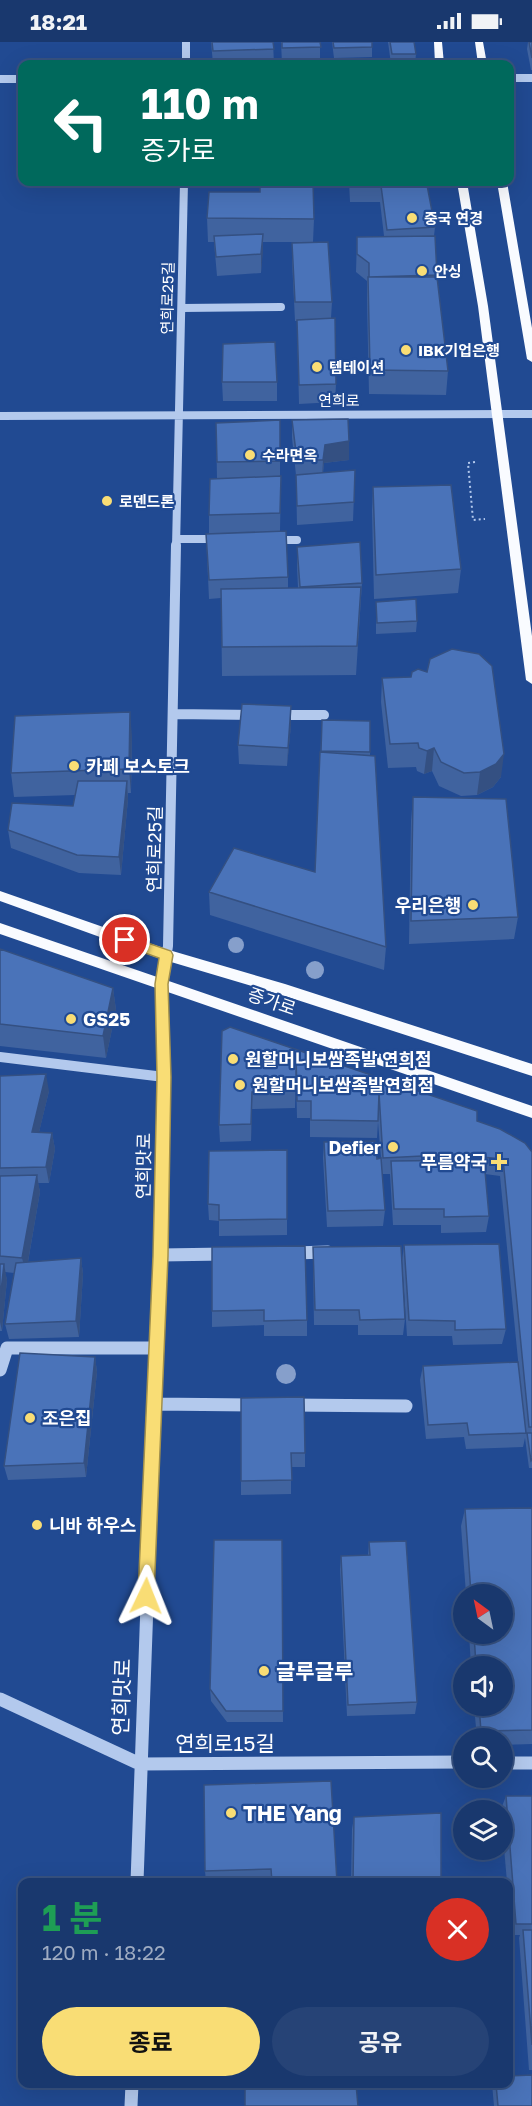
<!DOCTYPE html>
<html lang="ko">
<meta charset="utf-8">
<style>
body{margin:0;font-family:"Golos Text","Noto Sans KR",sans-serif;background:#264376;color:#f1f3f6;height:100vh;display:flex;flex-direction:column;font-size:22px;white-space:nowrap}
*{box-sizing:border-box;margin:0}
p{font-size:20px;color:#9facc2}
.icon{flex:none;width:33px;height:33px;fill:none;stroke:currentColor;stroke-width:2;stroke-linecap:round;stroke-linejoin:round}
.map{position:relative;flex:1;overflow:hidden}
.drawer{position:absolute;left:18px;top:1836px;width:495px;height:210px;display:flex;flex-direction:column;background:#19386e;border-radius:12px;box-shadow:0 6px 24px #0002,0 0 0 2px #375281}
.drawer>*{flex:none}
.hud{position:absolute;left:18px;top:18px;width:496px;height:126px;border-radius:12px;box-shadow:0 6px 24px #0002,0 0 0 2px #375281;background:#00695c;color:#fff;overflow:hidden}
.needle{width:39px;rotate:327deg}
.fabs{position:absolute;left:453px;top:1542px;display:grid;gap:12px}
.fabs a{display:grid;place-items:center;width:60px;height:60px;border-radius:50%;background:#19386e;box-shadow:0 6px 24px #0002,0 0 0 2px #375281;font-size:30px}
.pin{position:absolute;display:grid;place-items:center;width:51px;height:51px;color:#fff;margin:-26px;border:3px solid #fff;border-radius:50%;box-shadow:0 2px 6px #0007}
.me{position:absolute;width:66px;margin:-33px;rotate:2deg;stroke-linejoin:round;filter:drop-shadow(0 0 4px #0008)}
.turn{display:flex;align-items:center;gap:21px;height:126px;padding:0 24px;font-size:27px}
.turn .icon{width:78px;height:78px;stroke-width:2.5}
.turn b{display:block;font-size:42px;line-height:51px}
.round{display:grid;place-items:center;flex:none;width:63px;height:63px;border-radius:32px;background:#264376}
.headline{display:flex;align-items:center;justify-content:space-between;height:102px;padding:0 24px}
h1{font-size:36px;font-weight:700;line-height:45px;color:#1e9e55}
.cta{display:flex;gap:12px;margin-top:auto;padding:12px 24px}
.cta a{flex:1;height:69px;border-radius:36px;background:#f9dd75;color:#111;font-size:24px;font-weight:700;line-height:69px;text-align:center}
.cta a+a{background:#264376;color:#f1f3f6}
.status{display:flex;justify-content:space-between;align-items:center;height:42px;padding:0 30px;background:#19386e;direction:ltr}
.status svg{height:16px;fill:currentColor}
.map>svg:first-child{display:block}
</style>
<div class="status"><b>18:21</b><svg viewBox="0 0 49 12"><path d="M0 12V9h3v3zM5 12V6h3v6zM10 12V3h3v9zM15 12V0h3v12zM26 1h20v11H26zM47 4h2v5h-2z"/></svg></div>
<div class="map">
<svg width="532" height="2064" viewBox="0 0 532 2064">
<rect width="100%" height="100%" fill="#214a92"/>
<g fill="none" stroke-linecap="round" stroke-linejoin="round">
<path stroke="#b3c9ed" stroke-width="2" stroke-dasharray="2 3" stroke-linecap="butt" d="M475,420L468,421L473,478L485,477"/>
<path stroke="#b3c9ed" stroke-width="8" d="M186,0V22
M510,36H532
M0,37H22
M182,266L281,265
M0,374L532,372
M177,497H219
M273,498H297
M176,505L184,140"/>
<path stroke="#b3c9ed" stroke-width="10" d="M173,672L255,673
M277,673H324
M0,1015L164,1035
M161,1175L164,1035L162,942L168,904L176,503"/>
<path stroke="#b3c9ed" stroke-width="13" d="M292,1211L328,1210
M160,1213L226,1212
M0,1328L7,1306H155
M153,1362L253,1363
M289,1363L406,1364
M0,1657L140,1722L464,1720
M502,1721H532
M137,1840L161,1173
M131,2064L132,2042"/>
<path fill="#f9fbff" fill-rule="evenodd" d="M434,0H442L444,22H435Z
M475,0H483L487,22H478Z
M457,140H467L488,264L532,594V642L526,638L478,264Z
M497,140H507L532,286V320L527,317Z
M0,849L169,908L285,942L532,1022V1034L285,954L161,917L0,859Z
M0,881L532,1064V1076L0,892Z"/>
</g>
<g fill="#869fcb">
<circle cx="236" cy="903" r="8"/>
<circle cx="315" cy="928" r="9"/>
<circle cx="286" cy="1332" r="10"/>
</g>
<path fill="#40639f" d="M211,0H273L274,22H213Z
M281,0H320V22H282Z
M332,0H372V15L334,16Z
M388,0H414L416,12L415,22H391Z
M528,0H532V28H531L527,7Z
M349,140H415L414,144L435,185L434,194H435L437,235L448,329L446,353L369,352L367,259V239L356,230L357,195L384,194L380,160H350Z
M207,176L314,177L313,200H263L261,231L217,234L214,200H208Z
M292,201L332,260L331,276L336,342L335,360L299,362L297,279H295L292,219Z
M222,340H277V359H223Z
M280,378V434H281L280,490L288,535V546H298L297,524V505L362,541L356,633L222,634L221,556L209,557L206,492H209V473L217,437L216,381Z
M292,378L349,399V418L324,421L323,431L355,428L353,479L297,483L296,433L292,396Z
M373,445L461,527L458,551L374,557L372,469Z
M376,560L417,579L416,590L376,592Z
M382,636L501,735L493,745L477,753L461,754L439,744L432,729L424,732L417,729L416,725L388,726L381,660Z
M291,664V683L287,724L239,722L238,703Z
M322,678L370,679V713L386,905L384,928L210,873L209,850L315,830Z
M132,694L131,751H128V757L121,833L79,831L11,806L8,788L73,764L75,753L14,755L11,731Z
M413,755L518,875L514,897L409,902L411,779Z
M0,907L113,946L116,968L106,1016L0,1004Z
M222,989L477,1079L532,1110V1426H529L525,1396L523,1405L466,1407L464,1395L426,1397L420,1338L423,1324L519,1328L500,1134L485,1132L489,1174L486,1190L441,1191V1183H393L390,1132H382L385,1168L383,1184L327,1185L323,1116L324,1100L377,1117L381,1116L378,1080L377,1096L310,1095V1076H297L296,1033L295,1066L252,1067L251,1099L220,1100L219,1083Z
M0,1034L49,1049L39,1090L52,1091L55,1107L49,1141H38L40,1150L28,1220L81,1216L83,1232L79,1295L9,1297L5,1282L14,1231L5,1230L7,1238L2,1289H0Z
M287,1108V1193L219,1194V1179L209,1178L208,1162Z
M404,1203L506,1287L502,1302L453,1303L452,1294H407L402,1219Z
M212,1205L307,1278V1294H264V1283L212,1285Z
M313,1205L405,1277L403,1293H358V1283H314L313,1221Z
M95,1315L97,1330L86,1435L8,1438L4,1424Z
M241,1356L305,1411V1425H291V1452L241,1453Z
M532,1466V1702L502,1703V1696H477L474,1664H502V1624H471L469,1592H502V1552H466L461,1484L465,1467Z
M282,1498L283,1680H227L211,1659L210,1647Z
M369,1500L417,1660L415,1672L347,1674L340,1527L341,1514L368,1513Z
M204,1743L337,1840L271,1838L206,1840L205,1829Z
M506,1754H532V2028H529L519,1896L520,1893H511L508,1861V1840H507L502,1783V1768H501V1767Z
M354,1775L441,1840H351L352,1787Z
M492,2042H508L532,2064H494Z"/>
<path fill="#345082" d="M263,192V210L261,231V212Z
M349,399V418L324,421L322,437L323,418L325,403Z
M291,664V683L287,724L288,706Z
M130,670L132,694L131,751L129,727Z
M434,706L432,729L424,732L427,709Z
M504,712L501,735L493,745L477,753L480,730Z
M127,739L128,757L121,833L119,815Z
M113,946L116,968L106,1016L103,994Z
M46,1032L49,1049L35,1107L32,1090Z
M252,1050V1067L251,1099V1082Z
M52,1091L55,1107L49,1141L46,1125Z
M37,1133L40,1150L26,1231L22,1216Z
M81,1216L83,1232L79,1295L76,1279Z
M4,1222L7,1238L2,1289L0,1280V1258Z
M95,1315L97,1330L86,1435L84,1421Z"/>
<path fill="#4a73b9" stroke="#345082" stroke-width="1.5" d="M212,0H273L274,7L213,9Z
M282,0H320L321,5L282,6Z
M333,0H372V5L334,6Z
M390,0H414L416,12H392Z
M529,0H532V16Z
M260,140H313L314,177L207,176L209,150H260Z
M427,143L435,185L387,188L381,144Z
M263,192L261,212L216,215L214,194Z
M435,194L437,233L369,235V221L357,212V195Z
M328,200L332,260H295L292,201Z
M368,235H437L448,329L370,328Z
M335,276L336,342L299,343L297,278Z
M275,300L277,340H222L223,302Z
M348,377L349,399L325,403L323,418H297L292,378Z
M280,378V419L217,420L216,381Z
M355,428L354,460L297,464L296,433Z
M281,434L280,471L209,473L210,437Z
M451,443L461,527L376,533L373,445Z
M286,489L288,535L209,538L206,492Z
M360,500L362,541L300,545L297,505Z
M361,545L357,604L222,605L221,547Z
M416,557L417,579L377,581L376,560Z
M452,607L479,612L492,624L504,712L496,722L480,730L464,731L441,720L434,706L427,709L419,706L418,701L390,702L382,636L411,635L412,630L418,627L427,630L430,617Z
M242,662L291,664L288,706L238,703Z
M130,670L129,727L11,731L15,674Z
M322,678L370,679V710L321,709Z
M320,710L375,714L386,905L209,850L234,806L315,830Z
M78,739H127L119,815L77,813L8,788L12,761L73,764Z
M413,755L506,757L518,875L411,879Z
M0,907L113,946L103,994L0,982Z
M230,985L477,1069V1079L500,1087L525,1101L532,1110V1385H529L503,1117L481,1115V1111L383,1116L379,1051L378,1079L311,1078V1059H297L296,1010V1049L252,1050L251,1082L219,1083L222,989Z
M46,1032L32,1090L52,1091L46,1125L0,1126V1034Z
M375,1099L377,1117L381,1116L385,1168L328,1169L324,1100Z
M287,1108V1177L219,1178V1163L208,1162L209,1109Z
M484,1118L489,1174L444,1175V1167H394L391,1119Z
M37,1133L22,1216L0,1214V1134Z
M499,1202L506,1287L455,1288V1279L409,1278L404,1203Z
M305,1204L307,1278L264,1279V1268L212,1269V1205Z
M401,1204L405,1277L360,1278L359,1268H315L313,1205Z
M81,1216L76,1279L5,1282L16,1221Z
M0,1222H4L0,1258Z
M20,1311L95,1315L84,1421L4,1424Z
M518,1320L526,1391L469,1393L467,1381L428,1383L423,1324Z
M304,1355L305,1411H291L292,1438L241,1439V1356Z
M527,1391H532V1418L531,1419Z
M532,1466V1688L481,1689L479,1664H502V1624H476L474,1592H502V1552H471L465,1467Z
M214,1498H282L283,1669H226L210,1647Z
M406,1499L417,1660L348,1663L341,1514L370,1513L369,1500Z
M331,1739L337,1840H272L271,1827L205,1829L204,1743Z
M506,1754H532V1882H516Z
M441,1771V1840H353L354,1775Z
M523,1888H532V2003Z
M532,2033V2064H498L496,2042H508V2034Z
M245,2042H356L358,2064H245Z"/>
<path fill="#f9dd75" stroke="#a2904c" stroke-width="1.5" d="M125,893L171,909L173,913L168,942L171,1035L168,1214L154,1554L152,1560L146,1562L140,1560L138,1554L153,1214L157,1035L155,942L159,916L120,902V895Z"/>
<g fill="#f9dd75" stroke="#214a92" stroke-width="2">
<circle cx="412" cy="176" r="6"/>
<circle cx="422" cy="229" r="6"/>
<circle cx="406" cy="308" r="6"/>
<circle cx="317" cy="325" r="6"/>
<circle cx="250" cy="413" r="6"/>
<circle cx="107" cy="459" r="6"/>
<circle cx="74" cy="724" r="6"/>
<circle cx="473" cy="863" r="6"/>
<circle cx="71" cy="977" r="6"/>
<circle cx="233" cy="1017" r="6"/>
<circle cx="240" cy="1043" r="6"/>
<circle cx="393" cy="1105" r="6"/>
<path d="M496 1111h6v6h6v6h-6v6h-6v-6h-6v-6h6z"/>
<circle cx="30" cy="1376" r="6"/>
<circle cx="37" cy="1483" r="6"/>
<circle cx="264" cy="1629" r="6"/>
<circle cx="231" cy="1771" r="6"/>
</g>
<g text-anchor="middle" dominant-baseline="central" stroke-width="4.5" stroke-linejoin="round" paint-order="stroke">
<g font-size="15" font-weight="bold" fill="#fff" stroke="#214a92" text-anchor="start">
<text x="424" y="176">중국 연경</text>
<text x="434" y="229">안싱</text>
<text x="418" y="308">IBK기업은행</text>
<text x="329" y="325">템테이션</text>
<text x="262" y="413">수라면옥</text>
<text x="119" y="459">로덴드론</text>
</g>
<g font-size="15" fill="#fff" stroke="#214a92">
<text transform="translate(167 256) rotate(-89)">연희로25길</text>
<text x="339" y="358">연희로</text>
</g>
<g font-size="18" font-weight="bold" fill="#fff" stroke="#214a92" text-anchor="start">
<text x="86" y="724">카페 보스토크</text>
<text x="461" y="863" text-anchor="end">우리은행</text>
<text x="83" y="977">GS25</text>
<text x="245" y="1017">원할머니보쌈족발 연희점</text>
<text x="252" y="1043">원할머니보쌈족발연희점</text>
<text x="381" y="1105" text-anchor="end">Defier</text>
<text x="487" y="1120" text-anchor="end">푸름약국</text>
<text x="42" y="1376">조은집</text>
<text x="49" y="1483">니바 하우스</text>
</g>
<g font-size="18" fill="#fff" stroke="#214a92">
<text transform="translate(154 807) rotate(-89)">연희로25길</text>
<text transform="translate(272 959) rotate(19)">증가로</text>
<text transform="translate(143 1124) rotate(-89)">연희맛로</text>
</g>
<g font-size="21" font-weight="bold" fill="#fff" stroke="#214a92" text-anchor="start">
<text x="276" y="1629">글루글루</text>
<text x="243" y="1771">THE Yang</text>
</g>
<g font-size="21" fill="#fff" stroke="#214a92">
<text transform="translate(121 1655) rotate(-88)">연희맛로</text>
<text x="225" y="1701">연희로15길</text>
</g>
</g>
</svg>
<div class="fabs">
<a><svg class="needle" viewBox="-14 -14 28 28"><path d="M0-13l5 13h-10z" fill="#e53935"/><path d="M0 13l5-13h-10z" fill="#9facc2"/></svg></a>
<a><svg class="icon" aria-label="sound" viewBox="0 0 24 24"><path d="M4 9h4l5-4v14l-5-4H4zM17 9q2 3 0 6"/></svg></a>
<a><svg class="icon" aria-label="search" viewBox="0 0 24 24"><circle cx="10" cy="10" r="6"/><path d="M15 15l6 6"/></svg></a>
<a><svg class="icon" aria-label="layers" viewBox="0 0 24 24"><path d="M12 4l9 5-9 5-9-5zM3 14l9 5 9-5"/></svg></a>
</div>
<div class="pin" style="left:125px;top:898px;background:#d93025"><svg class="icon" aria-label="arrive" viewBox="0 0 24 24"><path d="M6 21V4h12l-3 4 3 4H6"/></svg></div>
<svg class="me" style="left:146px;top:1554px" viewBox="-20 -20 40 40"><path d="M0-17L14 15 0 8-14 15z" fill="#f9dd75" stroke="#fff" stroke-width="4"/></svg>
<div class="hud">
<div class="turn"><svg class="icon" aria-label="left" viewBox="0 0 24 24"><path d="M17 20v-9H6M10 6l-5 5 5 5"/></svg><div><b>110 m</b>증가로</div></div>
</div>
<section class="drawer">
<div class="headline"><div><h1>1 분</h1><p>120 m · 18:22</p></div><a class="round" style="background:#d93025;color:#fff"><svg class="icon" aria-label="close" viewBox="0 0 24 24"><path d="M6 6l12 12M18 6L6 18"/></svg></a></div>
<div class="cta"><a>종료</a><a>공유</a></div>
</section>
</div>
